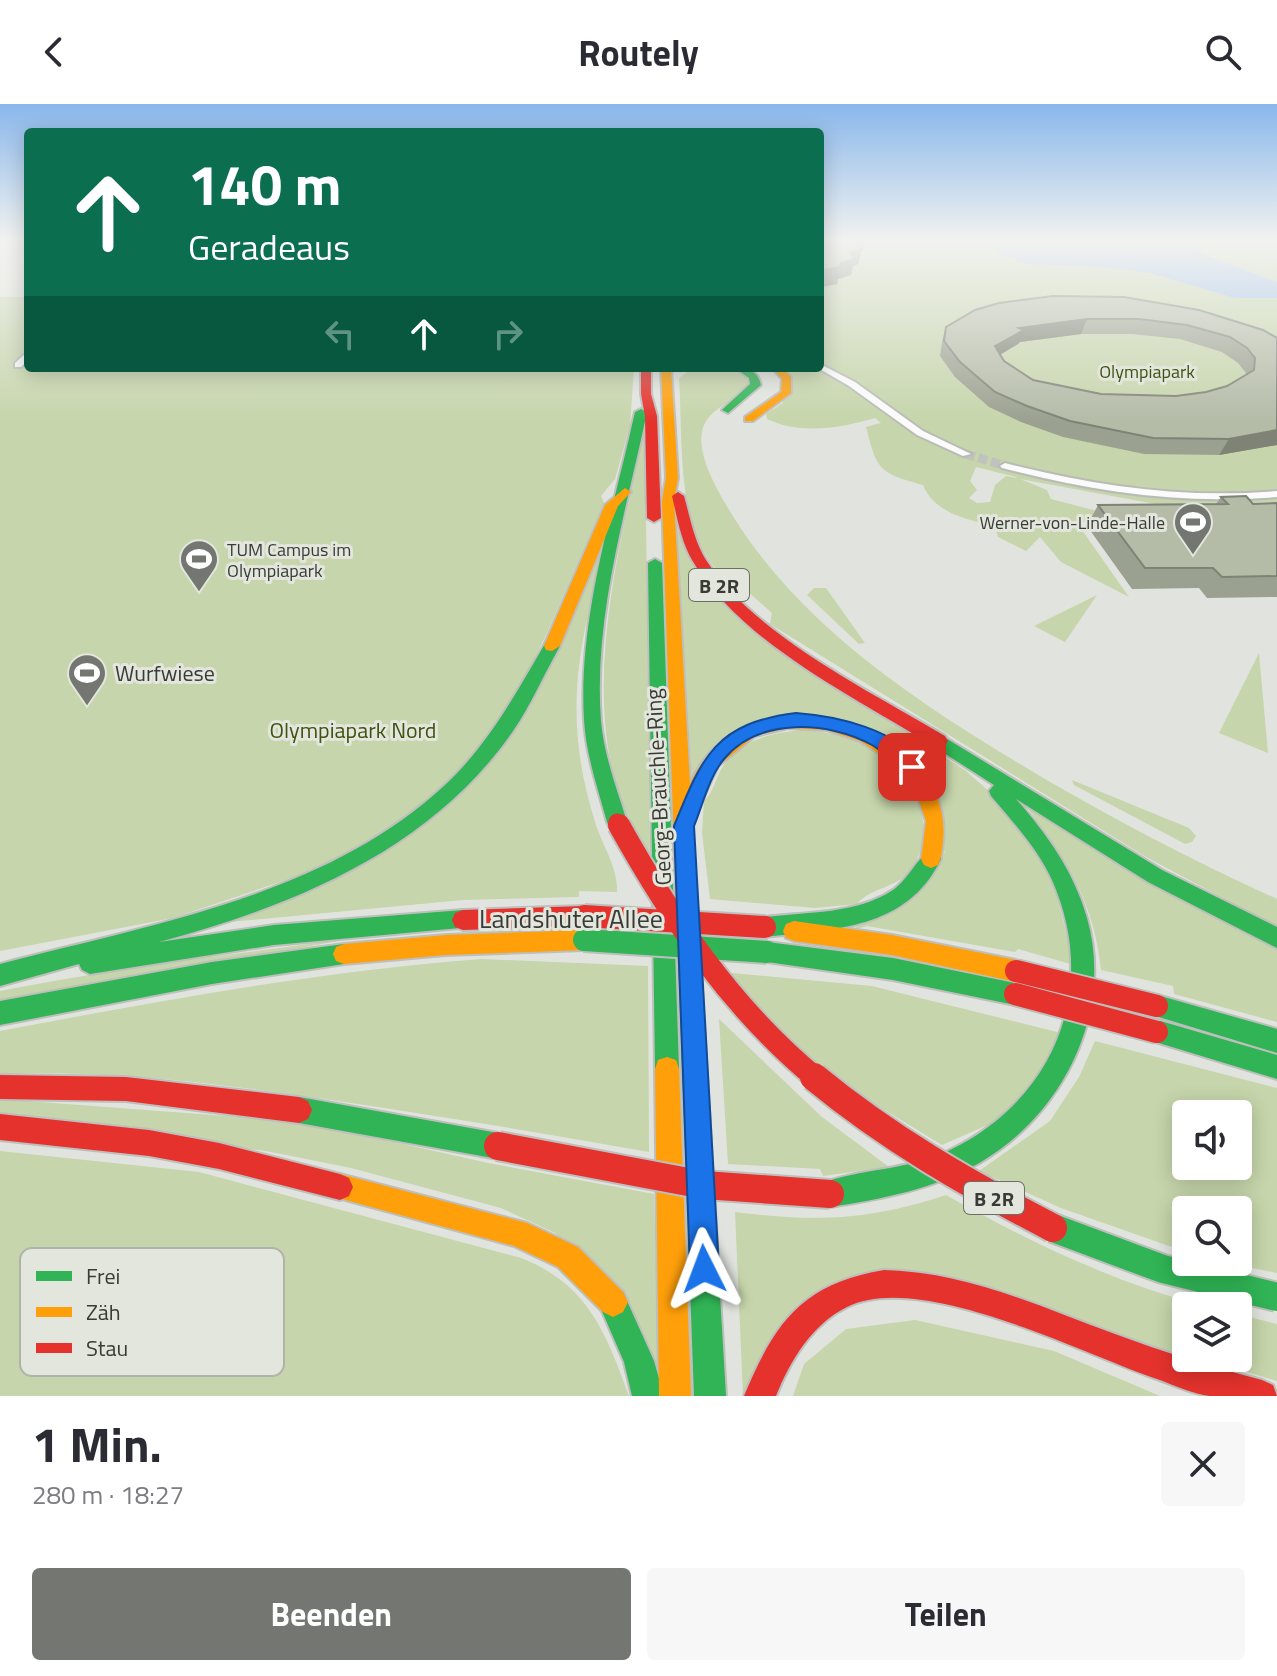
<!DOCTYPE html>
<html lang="de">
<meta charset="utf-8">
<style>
body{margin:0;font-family:"Titillium Web",sans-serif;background:#f7f7f7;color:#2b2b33;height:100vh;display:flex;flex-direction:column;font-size:30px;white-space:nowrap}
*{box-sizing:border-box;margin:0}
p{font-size:26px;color:#7c7c81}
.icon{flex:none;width:44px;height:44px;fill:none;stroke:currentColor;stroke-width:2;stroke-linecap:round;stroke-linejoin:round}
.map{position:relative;height:1292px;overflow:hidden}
.side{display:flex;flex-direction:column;background:#fff;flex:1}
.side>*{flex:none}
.banner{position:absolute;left:24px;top:24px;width:800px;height:244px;border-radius:8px;box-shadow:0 4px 20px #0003;background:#0b6e4f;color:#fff;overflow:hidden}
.buttons{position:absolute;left:1172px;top:996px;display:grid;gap:16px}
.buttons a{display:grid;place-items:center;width:80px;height:80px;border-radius:8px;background:#fff;box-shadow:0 4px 20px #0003;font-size:40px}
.pin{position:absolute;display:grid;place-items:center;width:68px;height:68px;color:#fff;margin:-34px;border-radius:16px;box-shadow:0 4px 12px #0006}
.me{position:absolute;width:88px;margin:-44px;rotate:357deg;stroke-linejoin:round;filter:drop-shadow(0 0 6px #0008)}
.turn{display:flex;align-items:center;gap:28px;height:168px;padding:0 32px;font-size:36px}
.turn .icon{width:104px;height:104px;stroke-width:2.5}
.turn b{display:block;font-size:56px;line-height:68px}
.lanes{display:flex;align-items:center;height:76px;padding:0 32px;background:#0003;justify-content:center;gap:40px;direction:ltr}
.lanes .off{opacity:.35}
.round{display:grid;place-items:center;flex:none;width:84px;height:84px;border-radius:8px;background:#f7f7f7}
.headline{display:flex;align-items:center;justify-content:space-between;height:136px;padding:0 32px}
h1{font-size:48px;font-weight:700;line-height:60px}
.action{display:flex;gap:16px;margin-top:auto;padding:16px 32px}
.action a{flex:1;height:92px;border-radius:8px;background:#747671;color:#fff;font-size:32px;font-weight:700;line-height:92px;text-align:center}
.action a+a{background:#f7f7f7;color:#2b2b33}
header{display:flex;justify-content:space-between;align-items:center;height:104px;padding:0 32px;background:#fff;font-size:36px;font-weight:700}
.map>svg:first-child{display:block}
</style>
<header><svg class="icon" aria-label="back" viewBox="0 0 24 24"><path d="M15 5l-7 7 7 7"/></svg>Routely<svg class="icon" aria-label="search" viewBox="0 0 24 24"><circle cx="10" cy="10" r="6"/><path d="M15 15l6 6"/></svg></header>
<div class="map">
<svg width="1277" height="1292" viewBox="0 0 1277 1292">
<rect width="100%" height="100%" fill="#e1e4de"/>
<path fill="#c6d5ab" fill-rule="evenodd" d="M820,137H1277V398L1166,402L1020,375L1047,386L1051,395L1101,408L1102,415L1077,419L1129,493L1061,458L1040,433L1026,447L998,433L995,422C968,416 934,409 923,381C879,369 877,366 866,323L881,319L875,314C842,324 799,331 767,315L766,310L783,299V264H820ZM976,363L1016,373L1017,374L1006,372L995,381L990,398L977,399L969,394L977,386L970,377Z
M0,193H28V264H634L630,322L615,375L601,392L604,399L547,529L515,594L489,636L464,664L403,716L322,764L173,814L0,847Z
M693,264H733L751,273L748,287C734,296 713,304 705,319C693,342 713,378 725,399C791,513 904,590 1015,657C1099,708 1187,754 1277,795V823L1146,753L770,520L772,509L746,486H733C718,469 702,450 695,429C679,385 682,321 679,274Z
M645,323L650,760C567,626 615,466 645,323Z
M609,421L590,516H587C571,588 573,647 595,718C602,741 618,763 617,788L579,787V793L463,796L229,818L475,672Z
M677,426L735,510L748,522L966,667L991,689L1051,767L1074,861L1018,845L1015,848L867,822L853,826L945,748L882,633L773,615L692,680Z
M814,484H826L865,539L859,540L807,491Z
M1097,491L1065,538L1034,522Z
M1259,549L1268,649L1219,629Z
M801,626C820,627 837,629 855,637C902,657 945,714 912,764C898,785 872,782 857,800L815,804L710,795L702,729L704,697C714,688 715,675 722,664C739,636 771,629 801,626Z
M1072,676L1189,724L1196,732L1192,738L1185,740L1074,681Z
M1026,702L1277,842V918L1174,890L1173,882L1101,866C1094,797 1066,756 1026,702Z
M349,835L0,899V887C116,864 232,850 349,835Z
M482,855L648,862L649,1048C548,1030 446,1013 344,998C229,981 116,966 0,970V927C159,897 320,867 482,855Z
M722,868L872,882L1065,930L1035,982L990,1020L942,1041L855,988L805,949Z
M719,915L822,1013L889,1063L823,1072L820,1065L728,1060Z
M1095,937L1277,984V1169L1223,1158H1238V1106H1186V1148L1061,1104L979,1067L1050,1017L1079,973ZM1186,1010H1238V1062H1186Z
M0,995L305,1018L488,1059L654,1090L659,1268L555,1129L501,1104L351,1064L266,1047L0,1014Z
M0,1047L199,1068L521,1154C588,1180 606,1229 629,1292H0Z
M946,1091C1028,1137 1114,1179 1205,1202H1186V1251L876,1169L743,1292L735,1108C817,1118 867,1117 946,1091Z
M1238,1210L1277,1220V1277L1197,1254H1238Z
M915,1216L1054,1247L1160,1292H793L804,1260L846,1225Z"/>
<path fill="#9abcf0" d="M998,137H1200L1194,142L1203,150L1277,178V194H1235L1150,169L1105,163L1029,160L995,148L993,143Z"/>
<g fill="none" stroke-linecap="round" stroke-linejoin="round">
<path stroke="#c0c2bd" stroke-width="7" stroke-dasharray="7 3" stroke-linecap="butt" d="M0,139L4,137"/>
<path stroke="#c0c2bd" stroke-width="9" stroke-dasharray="9 4" stroke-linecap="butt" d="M966,350L1005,362"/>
<defs>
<path id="street" d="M25,250H28V256L21,263H15V259Z
M820,260L855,278L923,327L971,350L963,352L917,331L849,282L818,264H820Z
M1005,359C1096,382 1184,395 1277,387V393C1182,401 1093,388 1002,364L1000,362Z"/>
<path id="fast" d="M735,264C749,264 758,267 761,281L728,309L722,306L724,304L750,280L749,274Z
M641,305L647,308C626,408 593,514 601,617C604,652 617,685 627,718L624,724L617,726L610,724L607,718C598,685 586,651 584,616C578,513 613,408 635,308Z
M655,455L662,459L679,965L676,974L667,977L658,974L655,965L648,459Z
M552,537L560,542C544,570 531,601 513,627C431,746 293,802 159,838L274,821L463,806L471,809L474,816L471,823L274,841L90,870L82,866L79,860L0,882V860C151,820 326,792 445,681C489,640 516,589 546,538Z
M939,630L1162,766L1277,823V844L1148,778L1016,695C1047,730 1074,768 1087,814C1114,908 1063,1010 981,1058C935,1085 882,1095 830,1103L820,1100L817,1090L820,1080C860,1064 908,1067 950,1046C1055,995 1100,884 1052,776C1038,745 1013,718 991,692L989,687L994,681L933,642L930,637Z
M931,746L938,749L941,755C907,826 834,825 765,833L757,830L754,823L757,816L765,813C807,808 857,810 893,786C908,776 919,751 931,746Z
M767,838L893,854L1015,879L1023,882L1026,890L1023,898L1015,901L893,876L767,858L759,855L756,848L759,841Z
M344,840L352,843L355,850L352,857L344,860L212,880L0,921V897L212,858Z
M689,844L697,847L700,854L726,1292H694L678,854L681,847Z
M1157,891L1277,925V949L1149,910L1145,902L1149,894Z
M1157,916L1277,951V975L1149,936L1145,928L1149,920Z
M299,993L498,1029L507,1033L511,1042L507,1051L498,1055L299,1019L290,1015L286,1006L290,997Z
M613,1183L623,1188L654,1257L664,1292H632L624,1258L598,1198L603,1188Z"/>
<path id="slow" d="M661,264H671L678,374L674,397L690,680C745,556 955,617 943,737C942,746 942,753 938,761L931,764L924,761L921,755L926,717L915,686L893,659L860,637L827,626L788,624L755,632L718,662L692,718L700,854L697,861L689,864L681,861L678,854L662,397L666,374Z
M772,264H783L791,273V289L753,317H745V313L781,288L782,275Z
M625,384L631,388L618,402L560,542L552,547L546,546L544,542L605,401Z
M794,817L892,831L1016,856L1024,859L1027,867L1024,875L1016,878L892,851L794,837L786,834L783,827L786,820Z
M584,826L592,829L595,836L592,843L584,846L446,851L344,860L336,857L333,850L336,843L344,840L446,831Z
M667,953L676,956L679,965L691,1292H659L655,965L658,956Z
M340,1070L527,1119L578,1143L623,1188L628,1198L623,1208L613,1213L603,1208L558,1163L514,1142L331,1092L327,1083L331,1074Z"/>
<path id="jam" d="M641,264H651V290L657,312L661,414L654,418L647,414L645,312L641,290Z
M678,388L684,392C690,413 694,437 706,456C754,531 870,587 945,632L948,637L945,642H933C853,592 741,539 692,456C681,437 677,413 672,392Z
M584,802L592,805L595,812L592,819L584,822L463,826L455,823L452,816L455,809L463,806Z
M0,971L126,973L299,993L308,997L312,1006L308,1015L299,1019L126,997L0,995Z
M0,1010L149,1026L219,1039L340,1070L349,1074L353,1083L349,1092L340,1096L219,1065L149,1052L0,1036Z
M884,1166C967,1168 1038,1202 1115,1230C1163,1248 1212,1263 1262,1276L1273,1281L1277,1292C1255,1292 1231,1292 1210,1292C1192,1290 1174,1281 1157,1275C1083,1250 920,1166 847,1203C812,1220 790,1257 776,1292H744C775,1218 802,1180 884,1166Z"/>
</defs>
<use href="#street" stroke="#b8bbb6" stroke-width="4"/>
<use href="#fast" stroke="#bebfbc" stroke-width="4"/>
<use href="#slow" stroke="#bebfbc" stroke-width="4"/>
<use href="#jam" stroke="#bebfbc" stroke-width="4"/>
<use href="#street" fill="#fafbfa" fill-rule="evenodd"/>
<use href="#fast" fill="#30b455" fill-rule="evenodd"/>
<use href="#slow" fill="#ff9f0a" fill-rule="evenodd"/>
<use href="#jam" fill="#e5322d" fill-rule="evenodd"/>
<defs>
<path id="fast-bridge-far1" d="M584,836L767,848"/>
<path id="fast-bridge" d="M1053,1124L1163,1165L1277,1193"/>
<path id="jam-bridge-far2" d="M617,718L620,723"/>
<path id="jam-bridge-far1" d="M619,721C672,816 732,905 817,975
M584,812L765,823
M1016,867L1157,902
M1015,890L1157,928"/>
<path id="jam-bridge" d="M814,973C888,1034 968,1080 1053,1124
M498,1042L704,1081L830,1090"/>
</defs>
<use href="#fast-bridge-far1" stroke="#bebfbc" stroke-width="26" stroke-linecap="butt"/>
<use href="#fast-bridge" stroke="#bebfbc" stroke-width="32" stroke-linecap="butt"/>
<use href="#jam-bridge-far2" stroke="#bebfbc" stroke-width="21" stroke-linecap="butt"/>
<use href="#jam-bridge-far1" stroke="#bebfbc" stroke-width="26" stroke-linecap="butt"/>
<use href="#jam-bridge" stroke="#bebfbc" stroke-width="32" stroke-linecap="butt"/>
<use href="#fast-bridge-far1" stroke="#30b455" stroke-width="22"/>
<use href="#fast-bridge" stroke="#30b455" stroke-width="28"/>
<use href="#jam-bridge-far2" stroke="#e5322d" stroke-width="17"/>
<use href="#jam-bridge-far1" stroke="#e5322d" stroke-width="22"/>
<use href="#jam-bridge" stroke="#e5322d" stroke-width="28"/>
</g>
<path fill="#9ba190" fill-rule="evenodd" d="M820,137H865L863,147L861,148L858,160L853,162L851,171L838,175L837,180L820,183Z
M1053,192L1277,234V341L1219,351L1144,350L1063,333L1021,318L989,303L955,273L940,252L942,238L946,223ZM1081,230H1132L1180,235L1222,248L1238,259L1246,269V271L1227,282L1206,288L1176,292L1101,290L1033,276L1004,257L1000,251L1018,240L1020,238Z
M1221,393L1253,400L1277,399V493L1207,494L1199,484L1132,485L1087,422L1098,401L1216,400Z"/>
<path fill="#7e8375" d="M851,137H865L863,147L861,148L858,160L853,162L851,171L838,175L837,180L821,183L824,167L841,159Z
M1087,215L1081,230L1020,238L1018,240L989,257L995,242L1019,224Z
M1277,326V341L1219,351L1229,335Z"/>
<path fill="#b4bba7" stroke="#7e8375" stroke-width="2" fill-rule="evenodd" d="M820,137H852L861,145L850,148L854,155L841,159L840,163L820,167Z
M1053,192L1124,193L1199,206L1263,226L1277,234V326L1229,335L1153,334L1070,317L1027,302L995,288L960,258L944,237L946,223L975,206L999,199ZM1087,215H1139L1187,221L1230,233L1247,244L1255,254L1254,266L1227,282L1206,288L1176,292L1101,290L1033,276L1004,257L995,242L1024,226L1019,224Z
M1246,392L1253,400L1277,399V472L1222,473L1213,464H1145L1098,401L1228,400L1221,393Z"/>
<linearGradient id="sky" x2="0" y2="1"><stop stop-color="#89b7eb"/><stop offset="0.43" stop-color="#f2f3f0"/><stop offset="1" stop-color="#f2f3f0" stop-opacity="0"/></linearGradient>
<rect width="1277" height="318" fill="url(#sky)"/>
<path fill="#1a73e8" stroke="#114b97" stroke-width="2" d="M796,609C836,612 899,625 921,663L918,668H905C895,659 884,648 872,641C829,617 759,613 724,655C709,673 703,700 694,722L719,1165L714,1175L704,1180L694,1175L690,1165L674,722C702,653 715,619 796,609Z"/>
<defs>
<symbol id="stadium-pin" viewBox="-11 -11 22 30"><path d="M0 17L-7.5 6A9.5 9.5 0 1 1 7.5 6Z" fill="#747671" stroke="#e2e6dc"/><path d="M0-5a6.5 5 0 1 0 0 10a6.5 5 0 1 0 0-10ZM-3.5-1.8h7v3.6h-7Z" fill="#fff"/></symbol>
</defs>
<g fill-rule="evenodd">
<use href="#stadium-pin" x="1171" y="396" width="44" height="60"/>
<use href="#stadium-pin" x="177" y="433" width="44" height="60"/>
<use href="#stadium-pin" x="65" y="547" width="44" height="60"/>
</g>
<g text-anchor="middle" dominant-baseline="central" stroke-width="6" stroke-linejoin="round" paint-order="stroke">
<g font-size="18" fill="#3f5210" stroke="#e2e6dc">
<text x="1147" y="267">Olympiapark</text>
</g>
<g font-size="18" fill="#3a3b37" stroke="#e2e6dc" text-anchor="end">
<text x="1165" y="418">Werner-von-Linde-Halle</text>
<text x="227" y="445" text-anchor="start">TUM Campus im<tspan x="227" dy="21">Olympiapark</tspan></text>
</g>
<g fill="#e2e6dc" stroke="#6c6e68" stroke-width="2">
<rect x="689" y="465" width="60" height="32" rx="6"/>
<rect x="964" y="1078" width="60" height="32" rx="6"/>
</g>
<g font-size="20" font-weight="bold" fill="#3a3b37">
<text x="719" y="481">B 2R</text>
<text x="994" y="1094">B 2R</text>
</g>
<g font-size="22" fill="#3a3b37" stroke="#e2e6dc" text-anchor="start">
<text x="115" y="569">Wurfwiese</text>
</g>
<g font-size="22" fill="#3f5210" stroke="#e2e6dc">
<text x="353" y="626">Olympiapark Nord</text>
</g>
<g font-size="22" fill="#3a3b37" stroke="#e2e6dc">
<text transform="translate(658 683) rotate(-93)">Georg-Brauchle-Ring</text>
</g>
<g font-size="26" fill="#3a3b37" stroke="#e2e6dc">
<text x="571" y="814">Landshuter Allee</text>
</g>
</g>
<rect x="20" y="1144" width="264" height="128" rx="12" fill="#e2e6dc" stroke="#b0b3aa" stroke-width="2"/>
<rect x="36" y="1167" width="36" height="10" fill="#30b455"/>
<rect x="36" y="1203" width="36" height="10" fill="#ff9f0a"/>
<rect x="36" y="1239" width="36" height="10" fill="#e5322d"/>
<g font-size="22" fill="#3a3b37">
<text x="86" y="1180">Frei</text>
<text x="86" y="1216">Zäh</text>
<text x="86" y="1252">Stau</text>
</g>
</svg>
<div class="buttons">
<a><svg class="icon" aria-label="sound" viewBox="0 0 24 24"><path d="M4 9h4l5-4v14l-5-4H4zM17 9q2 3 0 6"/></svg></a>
<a><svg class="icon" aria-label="search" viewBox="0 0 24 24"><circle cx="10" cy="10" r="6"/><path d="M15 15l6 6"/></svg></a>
<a><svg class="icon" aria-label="layers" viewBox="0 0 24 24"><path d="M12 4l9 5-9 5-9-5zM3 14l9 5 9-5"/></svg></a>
</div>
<div class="pin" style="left:912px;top:663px;background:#d93025"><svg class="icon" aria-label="arrive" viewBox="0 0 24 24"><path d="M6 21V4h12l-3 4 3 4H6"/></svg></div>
<svg class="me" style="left:704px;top:1165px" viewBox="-20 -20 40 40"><path d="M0-17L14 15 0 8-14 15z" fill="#1a73e8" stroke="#fff" stroke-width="4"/></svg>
<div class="banner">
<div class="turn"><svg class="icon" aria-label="ahead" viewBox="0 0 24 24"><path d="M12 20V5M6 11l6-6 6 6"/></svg><div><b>140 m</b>Geradeaus</div></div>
<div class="lanes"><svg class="icon off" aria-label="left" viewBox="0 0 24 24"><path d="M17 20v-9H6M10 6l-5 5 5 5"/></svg><svg class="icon" aria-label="ahead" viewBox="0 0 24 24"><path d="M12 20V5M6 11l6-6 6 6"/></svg><svg class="icon off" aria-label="right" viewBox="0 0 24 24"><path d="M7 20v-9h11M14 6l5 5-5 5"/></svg></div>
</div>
</div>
<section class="side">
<div class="headline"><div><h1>1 Min.</h1><p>280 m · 18:27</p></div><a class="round"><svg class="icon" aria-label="close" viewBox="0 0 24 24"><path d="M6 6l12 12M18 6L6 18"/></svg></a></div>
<div class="action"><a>Beenden</a><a>Teilen</a></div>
</section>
